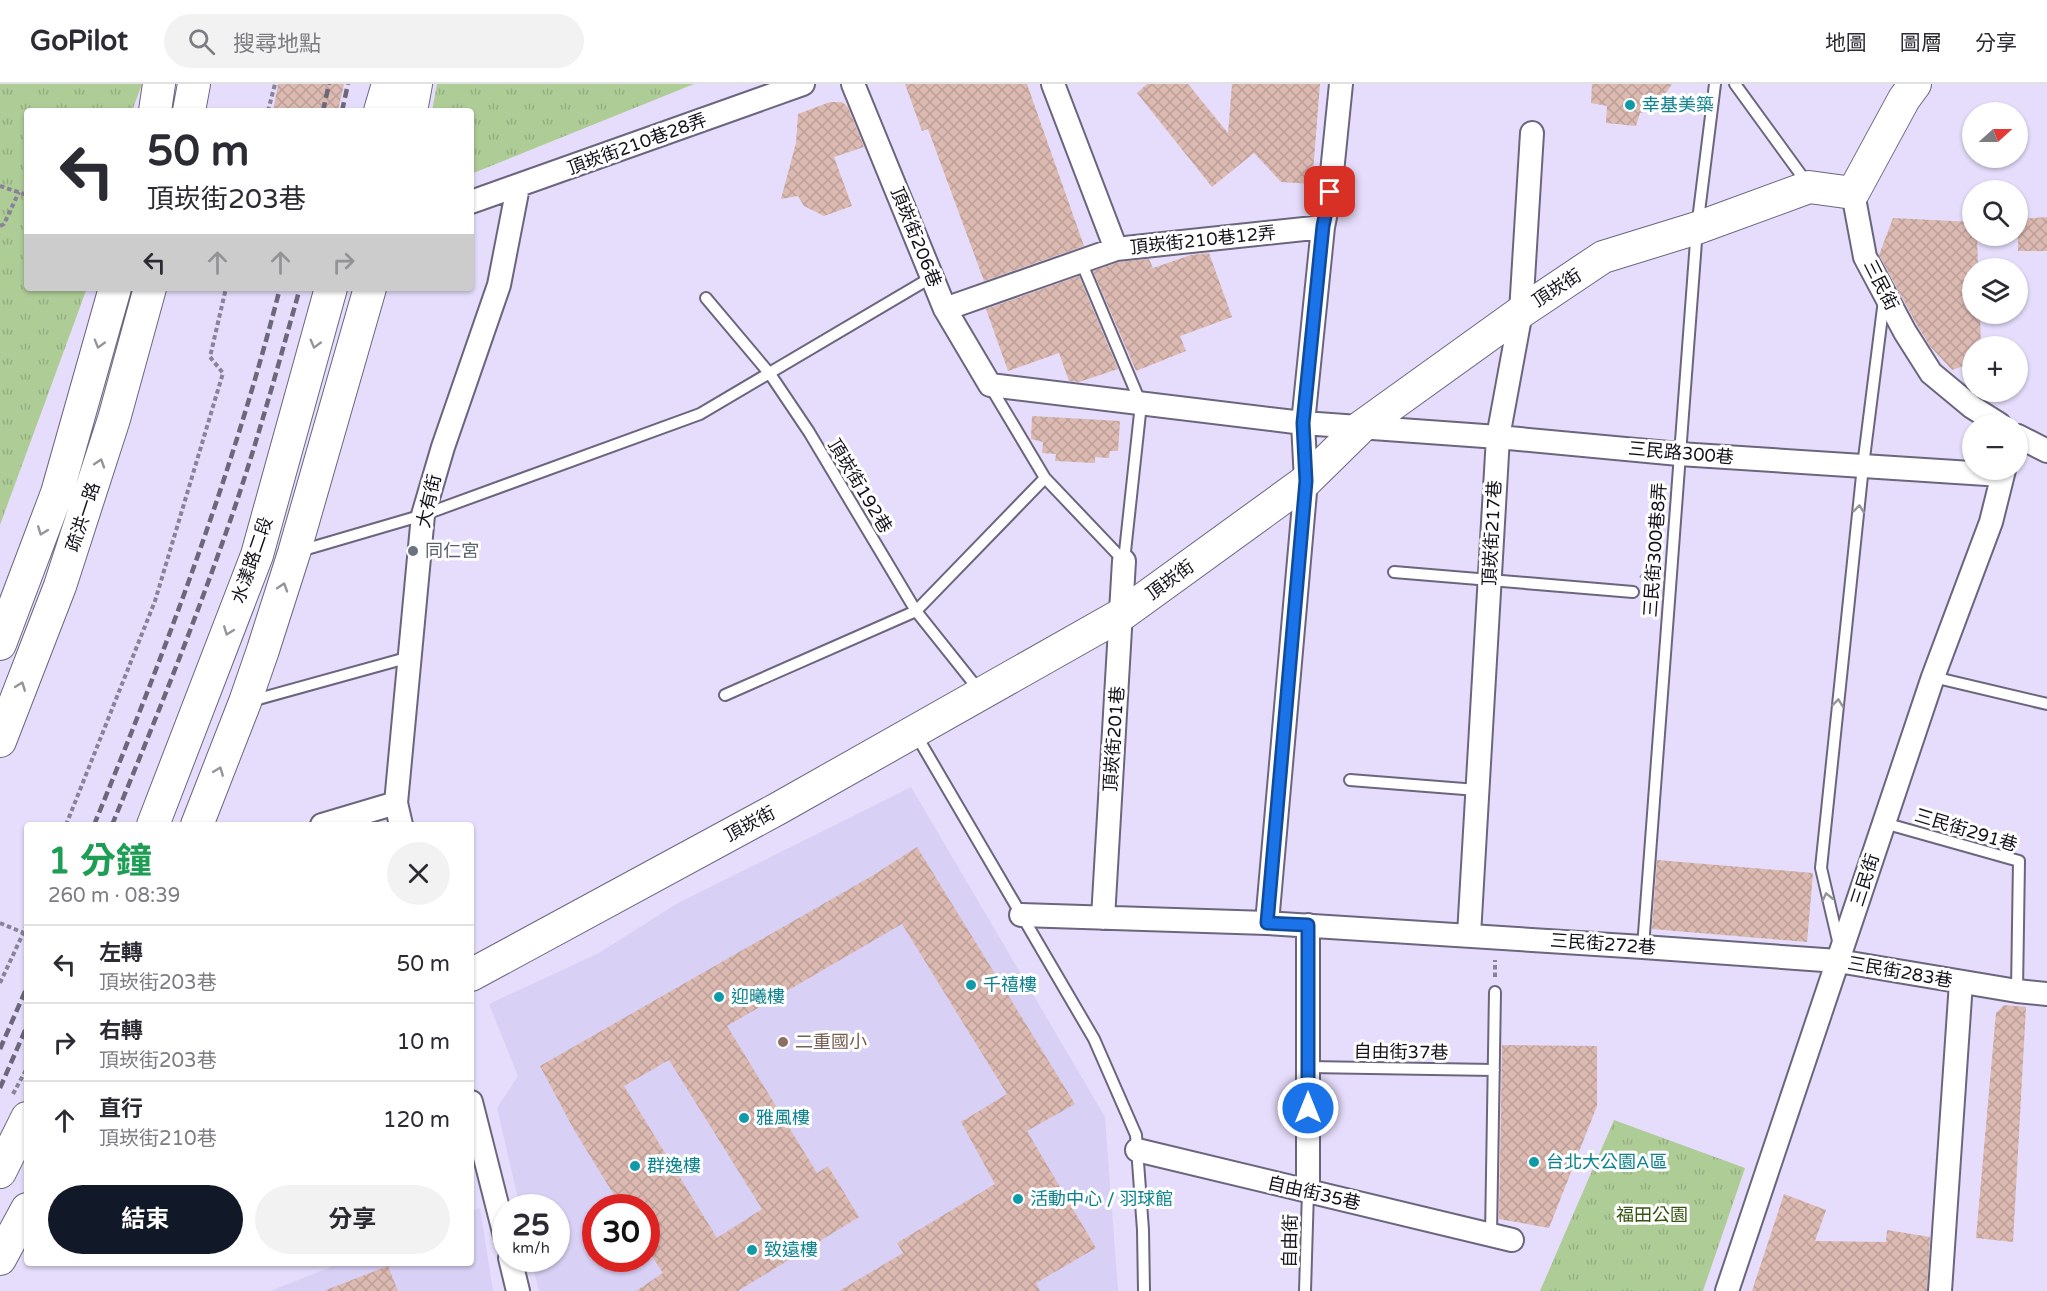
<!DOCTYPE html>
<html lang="zh-TW">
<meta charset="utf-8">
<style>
body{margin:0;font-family:"Varela Round","Noto Sans TC",sans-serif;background:#f2f2f3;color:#2b2b33;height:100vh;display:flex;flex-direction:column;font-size:22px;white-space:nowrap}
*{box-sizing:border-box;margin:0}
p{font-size:20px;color:#7c7c81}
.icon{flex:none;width:33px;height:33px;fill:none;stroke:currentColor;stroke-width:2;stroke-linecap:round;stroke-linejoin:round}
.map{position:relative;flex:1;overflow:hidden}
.details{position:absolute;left:24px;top:738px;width:450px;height:444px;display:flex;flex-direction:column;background:#fff;border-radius:6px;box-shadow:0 2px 4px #0004}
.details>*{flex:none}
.banner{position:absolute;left:24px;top:24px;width:450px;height:183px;border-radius:6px;box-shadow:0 2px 4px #0004;background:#fff;color:#2b2b33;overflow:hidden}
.needle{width:39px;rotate:69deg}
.buttons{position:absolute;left:1962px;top:18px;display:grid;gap:12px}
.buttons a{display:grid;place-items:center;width:66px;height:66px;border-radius:50%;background:#fff;box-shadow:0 2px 4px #0004;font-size:30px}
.speed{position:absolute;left:492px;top:1110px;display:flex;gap:12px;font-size:30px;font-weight:700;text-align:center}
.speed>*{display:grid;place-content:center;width:78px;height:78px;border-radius:50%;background:#fff;box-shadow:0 2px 4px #0004;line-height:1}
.speed small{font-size:15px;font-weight:400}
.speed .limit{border:9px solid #d22;background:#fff;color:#111}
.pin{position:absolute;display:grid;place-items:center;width:51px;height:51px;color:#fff;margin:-26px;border-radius:12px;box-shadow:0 3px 9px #0006}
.me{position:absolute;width:66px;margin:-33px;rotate:0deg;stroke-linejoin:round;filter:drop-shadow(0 0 4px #0008)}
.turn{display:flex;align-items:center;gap:21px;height:126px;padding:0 24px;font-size:27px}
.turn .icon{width:78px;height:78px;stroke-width:2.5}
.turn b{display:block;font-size:42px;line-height:51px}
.lanes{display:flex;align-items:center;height:57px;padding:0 24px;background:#0003;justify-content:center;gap:30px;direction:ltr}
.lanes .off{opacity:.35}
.round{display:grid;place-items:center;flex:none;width:63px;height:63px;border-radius:32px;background:#f2f2f3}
.summary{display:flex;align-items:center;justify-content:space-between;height:102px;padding:0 24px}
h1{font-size:36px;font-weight:700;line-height:45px;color:#1e9e55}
.primary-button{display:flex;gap:12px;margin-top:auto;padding:12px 24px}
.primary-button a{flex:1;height:69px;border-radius:36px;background:#111827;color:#fff;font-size:24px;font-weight:700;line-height:69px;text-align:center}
.primary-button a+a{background:#f2f2f3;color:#2b2b33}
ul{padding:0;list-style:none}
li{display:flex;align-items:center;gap:18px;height:78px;padding:0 24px;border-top:2px solid #e1e1e2}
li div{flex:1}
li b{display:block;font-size:22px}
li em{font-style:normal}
header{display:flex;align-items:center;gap:36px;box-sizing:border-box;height:84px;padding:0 30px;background:#fff;border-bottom:2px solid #e1e1e2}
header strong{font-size:28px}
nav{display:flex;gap:33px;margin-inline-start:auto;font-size:21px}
.search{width:420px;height:54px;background:#f2f2f3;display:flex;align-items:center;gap:15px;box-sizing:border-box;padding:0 21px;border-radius:33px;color:#7c7c81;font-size:22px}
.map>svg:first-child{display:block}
</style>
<header>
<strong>GoPilot</strong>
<div class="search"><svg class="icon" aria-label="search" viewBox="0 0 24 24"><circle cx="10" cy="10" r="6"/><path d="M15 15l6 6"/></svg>搜尋地點</div>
<nav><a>地圖</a><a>圖層</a><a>分享</a></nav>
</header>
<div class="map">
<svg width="2047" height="1207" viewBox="0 0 2047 1207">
<defs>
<pattern id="park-tufts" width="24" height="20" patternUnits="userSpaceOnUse" patternTransform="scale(1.5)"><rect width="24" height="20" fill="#aecc96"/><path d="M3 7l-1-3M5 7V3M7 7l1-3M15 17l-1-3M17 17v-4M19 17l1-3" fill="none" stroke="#95ae81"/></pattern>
<pattern id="building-cross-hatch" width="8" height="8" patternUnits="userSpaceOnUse" patternTransform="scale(1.5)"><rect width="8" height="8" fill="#dcbab2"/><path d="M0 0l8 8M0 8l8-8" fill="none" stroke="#bc9f98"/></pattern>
</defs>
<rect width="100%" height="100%" fill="#e5ddfb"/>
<path fill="#d9d0f5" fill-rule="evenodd" d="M911,703L1105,1033L1118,1207H539L531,1175L556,1174V1124L520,1123L497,1024L518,992L489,920L599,869L678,819ZM596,1124H646V1174H596Z
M480,1124L493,1207H270L341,1179H471V1128Z"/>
<path fill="url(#park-tufts)" d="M0,0H142L132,27H27V204H87L0,441Z
M437,0H694L471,90V27H432Z
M1614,1036L1745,1084L1703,1207H1540Z"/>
<path fill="url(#building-cross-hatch)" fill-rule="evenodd" d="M278,0H344L338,27H273Z
M905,0H1027L1084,162L984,197L928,45L922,47Z
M1147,0H1188L1228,49L1232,0H1320L1312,100L1281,98L1254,69L1212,103L1137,9Z
M1592,0H1672L1654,27L1640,29L1636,42L1606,39L1607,22L1591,19Z
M830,18H842L848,23L864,63L834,73L852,122L824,132L804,122L798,112L781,115L796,59L798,30Z
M2047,133V167H2018V135Z
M1893,134L1972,138V152H1977L1978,184H1972V230H1980L1981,262H1972V279L1952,286L1930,262L1917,241L1879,171Z
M1209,169L1232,233L1180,252L1186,267L1136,287L1093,187L1119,178L1149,175L1153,184L1191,171Z
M1079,192L1118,285L1079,298L1069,297L1059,269L1008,287L986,225Z
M1032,332L1120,337L1118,367H1110L1109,374L1095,373V379L1055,377L1056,370L1042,369L1043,358L1031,355Z
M917,763L1075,1020L1027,1047L1096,1164L1036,1199L1040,1207H839L903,1169L897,1159L995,1100L961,1038L1007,1010L902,840L727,942L817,1089L828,1082L859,1133L738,1207H636L663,1189L646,1163V1124H622L573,1044L540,982L872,792ZM669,976L762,1125L717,1154L624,1002Z
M1657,776L1813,789L1807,858L1652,845Z
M2004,921L2026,923L2013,1158L1976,1154L1996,929Z
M1502,961L1597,962V1022L1549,1144L1499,1135Z
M1784,1110L1826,1126L1815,1157L1886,1158L1887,1146L1930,1153L1927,1207H1752Z
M388,1182L398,1207H326V1206Z"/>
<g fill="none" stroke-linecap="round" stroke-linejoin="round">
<defs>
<path id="lane" d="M1735,0L1807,99
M706,214L770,290L809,348L916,527L979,606
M1045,394L1124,477L1141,320L1085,187
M300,467L423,431L700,330L932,193
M1394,488L1633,508
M1933,593L2047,620
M725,611L916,527L1045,394L990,302
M251,617L410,573
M915,649L1094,955L1136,1051L1143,1146L1144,1207
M1350,696L1477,706
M1884,739L2019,777L2017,907
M1839,861L1821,784L1863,382L1884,216
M1643,863L1697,144L1715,0
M1308,983L1494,986
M1491,1151L1495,908
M1305,1207L1308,1107"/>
<path id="street" d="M853,0L945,225L990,301L1303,339L1498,353L1679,370L2002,391
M1053,0L1116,165L1323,143
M1341,0L1330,108L1323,143L1303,339L1306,397L1267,839L1643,863L1838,877L2017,907L2047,910
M1853,109L1865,173L1905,248L1931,289L1972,323L1999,340
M471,118L803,0
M945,225L1116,165
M2018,352L2047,367
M322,741L396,719
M401,741L396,719L423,431L443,363L499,201L518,103
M1021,831L1267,839
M1103,834L1124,477
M1469,851L1498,353L1521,228L1532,49
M471,1018L506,1156
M1137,1066L1512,1156
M1308,1107V841
M510,1174L518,1207
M1727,1207L1933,593L1991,438L2004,386
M1940,1207L1961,898"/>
<path id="secondary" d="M155,27L159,0
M189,27L194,0
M380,27L388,0
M411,27L416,0
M0,560L57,409L115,204
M0,657L60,502L114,335L150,204
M153,741L257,471L331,204
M197,741L245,618L263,566L294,469L370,204
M471,891L779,724L1124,529L1306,397L1361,343L1521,228L1603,173L1697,144L1809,103L1853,109L1904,15L1915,0
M0,1088L27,1034
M0,1175L27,1125"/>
</defs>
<use href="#lane" stroke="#6b657e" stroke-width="14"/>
<use href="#street" stroke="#6b657e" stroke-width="26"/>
<use href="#secondary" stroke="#6b657e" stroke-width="34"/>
<path stroke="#898399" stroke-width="4" stroke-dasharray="4.5 3" stroke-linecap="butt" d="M268,27L275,0
M0,102L27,111
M0,142L4,140L19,108
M1641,494L1655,472
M66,741L155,517L223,289L210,273L226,204
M0,839L24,849
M1495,893V876
M0,899L27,841
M13,1010L27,984"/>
<use href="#lane" stroke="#fff" stroke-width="10"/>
<use href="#street" stroke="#fff" stroke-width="22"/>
<use href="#secondary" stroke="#fff" stroke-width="32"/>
<path stroke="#6c677a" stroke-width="4.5" stroke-dasharray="9 4.5" stroke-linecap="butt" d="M323,27L329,0
M342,27L348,0
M94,741C166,566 233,388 280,204
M112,741C151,647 189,553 223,457C253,374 276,289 300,204
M0,965L27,903
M0,1004L27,942"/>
</g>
<defs><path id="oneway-chevron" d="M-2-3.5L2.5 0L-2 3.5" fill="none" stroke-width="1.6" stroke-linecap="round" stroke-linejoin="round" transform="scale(1.5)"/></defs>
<g stroke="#959498">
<use href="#oneway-chevron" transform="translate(99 260) rotate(106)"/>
<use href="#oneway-chevron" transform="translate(315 260) rotate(105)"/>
<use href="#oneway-chevron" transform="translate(100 379) rotate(-72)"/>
<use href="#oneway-chevron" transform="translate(1859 425) rotate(-84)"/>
<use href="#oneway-chevron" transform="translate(42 447) rotate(111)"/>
<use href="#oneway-chevron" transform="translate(283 503) rotate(-72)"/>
<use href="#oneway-chevron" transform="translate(228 547) rotate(111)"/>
<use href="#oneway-chevron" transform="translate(21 602) rotate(-69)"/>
<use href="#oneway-chevron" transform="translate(1838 619) rotate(-84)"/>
<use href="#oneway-chevron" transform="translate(219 687) rotate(-69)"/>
<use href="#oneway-chevron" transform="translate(1827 813) rotate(-103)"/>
</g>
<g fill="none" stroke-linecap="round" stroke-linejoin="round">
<defs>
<path id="route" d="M1308,1024V841L1267,839L1306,397L1303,339L1323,142L1330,108"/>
</defs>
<use href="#route" stroke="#114b97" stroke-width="15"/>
<use href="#route" stroke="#1a73e8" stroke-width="10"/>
</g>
<g fill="#0f9aa8" stroke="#fff" stroke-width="2">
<circle cx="1630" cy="21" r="6"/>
<circle cx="971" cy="901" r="6"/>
<circle cx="719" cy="913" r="6"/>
<circle cx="744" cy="1034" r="6"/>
<circle cx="1534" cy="1078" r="6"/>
<circle cx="635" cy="1082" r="6"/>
<circle cx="1018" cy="1115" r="6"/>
<circle cx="752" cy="1166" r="6"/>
</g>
<circle fill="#6b7280" stroke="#fff" stroke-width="2" cx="413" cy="467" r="6"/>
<circle fill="#8d6e63" stroke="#fff" stroke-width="2" cx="783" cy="958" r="6"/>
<g text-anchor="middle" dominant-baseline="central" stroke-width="6" stroke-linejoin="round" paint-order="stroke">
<g font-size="18" fill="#0d838f" stroke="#fff" text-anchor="start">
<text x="1642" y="21">幸基美築</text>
<text x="983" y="901">千禧樓</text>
<text x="731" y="913">迎曦樓</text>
<text x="756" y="1034">雅風樓</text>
<text x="1546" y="1078">台北大公園A區</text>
<text x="647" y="1082">群逸樓</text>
<text x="1030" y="1115">活動中心 / 羽球館</text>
<text x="764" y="1166">致遠樓</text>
</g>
<g font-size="18" fill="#14111b" stroke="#fff">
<text transform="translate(637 60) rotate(-20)">頂崁街210巷28弄</text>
<text transform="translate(916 153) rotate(68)">頂崁街206巷</text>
<text transform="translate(1203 156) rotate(-6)">頂崁街210巷12弄</text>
<text transform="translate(1881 201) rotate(63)">三民街</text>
<text transform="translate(1557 204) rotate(-33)">頂崁街</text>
<text transform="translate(1681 369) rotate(5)">三民路300巷</text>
<text transform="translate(860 402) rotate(59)">頂崁街192巷</text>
<text transform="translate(429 417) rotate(-77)">大有街</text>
<text transform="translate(83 433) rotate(-72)">疏洪一路</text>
<text transform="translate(1492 449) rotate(-87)">頂崁街217巷</text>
<text transform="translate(1655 466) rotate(-86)">三民街300巷8弄</text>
<text transform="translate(252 476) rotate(-71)">水漾路二段</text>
<text transform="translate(1170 496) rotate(-36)">頂崁街</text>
<text transform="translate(1114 655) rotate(-86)">頂崁街201巷</text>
<text transform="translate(750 740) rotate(-28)">頂崁街</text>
<text transform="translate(1966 746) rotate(17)">三民街291巷</text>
<text transform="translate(1865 796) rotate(-72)">三民街</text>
<text transform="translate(1603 860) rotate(4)">三民街272巷</text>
<text transform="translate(1900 888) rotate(10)">三民街283巷</text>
<text transform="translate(1401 968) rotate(1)">自由街37巷</text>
<text transform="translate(1314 1109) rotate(13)">自由街35巷</text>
<text transform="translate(1290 1157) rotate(-89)">自由街</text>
</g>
<g font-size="18" fill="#5b616d" stroke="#fff" text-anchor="start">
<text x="425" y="467">同仁宮</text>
</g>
<g font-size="18" fill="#785e54" stroke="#fff" text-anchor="start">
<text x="795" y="958">二重國小</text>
</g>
<g font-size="18" fill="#34550d" stroke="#fff">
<text x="1652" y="1131">福田公園</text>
</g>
</g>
</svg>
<div class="buttons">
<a><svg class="needle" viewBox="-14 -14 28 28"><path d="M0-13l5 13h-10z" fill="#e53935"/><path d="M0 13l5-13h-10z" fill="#7c7c81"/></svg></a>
<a><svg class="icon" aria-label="search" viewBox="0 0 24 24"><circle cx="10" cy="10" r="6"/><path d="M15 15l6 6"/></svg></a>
<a><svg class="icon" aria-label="layers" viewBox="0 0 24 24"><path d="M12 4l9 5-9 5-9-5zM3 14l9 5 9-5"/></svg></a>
<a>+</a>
<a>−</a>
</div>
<div class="speed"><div>25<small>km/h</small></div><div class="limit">30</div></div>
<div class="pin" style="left:1330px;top:108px;background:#d93025"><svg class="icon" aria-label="arrive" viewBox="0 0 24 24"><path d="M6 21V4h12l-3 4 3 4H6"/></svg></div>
<svg class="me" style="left:1308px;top:1024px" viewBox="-20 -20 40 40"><circle r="17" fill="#1a73e8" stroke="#fff" stroke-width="3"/><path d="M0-11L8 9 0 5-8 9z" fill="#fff"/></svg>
<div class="banner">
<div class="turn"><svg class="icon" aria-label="left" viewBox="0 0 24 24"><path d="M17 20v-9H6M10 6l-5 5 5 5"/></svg><div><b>50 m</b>頂崁街203巷</div></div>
<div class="lanes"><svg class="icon" aria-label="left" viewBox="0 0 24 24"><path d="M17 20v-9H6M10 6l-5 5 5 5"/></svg><svg class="icon off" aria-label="ahead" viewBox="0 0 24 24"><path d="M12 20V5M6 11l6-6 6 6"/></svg><svg class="icon off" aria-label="ahead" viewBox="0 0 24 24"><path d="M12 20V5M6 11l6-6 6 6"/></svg><svg class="icon off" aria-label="right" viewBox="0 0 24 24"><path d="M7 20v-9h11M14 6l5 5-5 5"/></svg></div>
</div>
<section class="details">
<div class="summary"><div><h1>1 分鐘</h1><p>260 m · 08:39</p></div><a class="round"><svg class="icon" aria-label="close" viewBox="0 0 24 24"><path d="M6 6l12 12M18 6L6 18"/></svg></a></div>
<ul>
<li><svg class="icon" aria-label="left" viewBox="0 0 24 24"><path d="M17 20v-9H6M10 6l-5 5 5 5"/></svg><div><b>左轉</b><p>頂崁街203巷</p></div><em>50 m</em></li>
<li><svg class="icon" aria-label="right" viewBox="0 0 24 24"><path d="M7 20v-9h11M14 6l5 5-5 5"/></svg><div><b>右轉</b><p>頂崁街203巷</p></div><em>10 m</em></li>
<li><svg class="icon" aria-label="ahead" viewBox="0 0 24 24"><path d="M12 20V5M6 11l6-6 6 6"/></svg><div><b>直行</b><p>頂崁街210巷</p></div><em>120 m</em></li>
</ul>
<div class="primary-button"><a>結束</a><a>分享</a></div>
</section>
</div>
